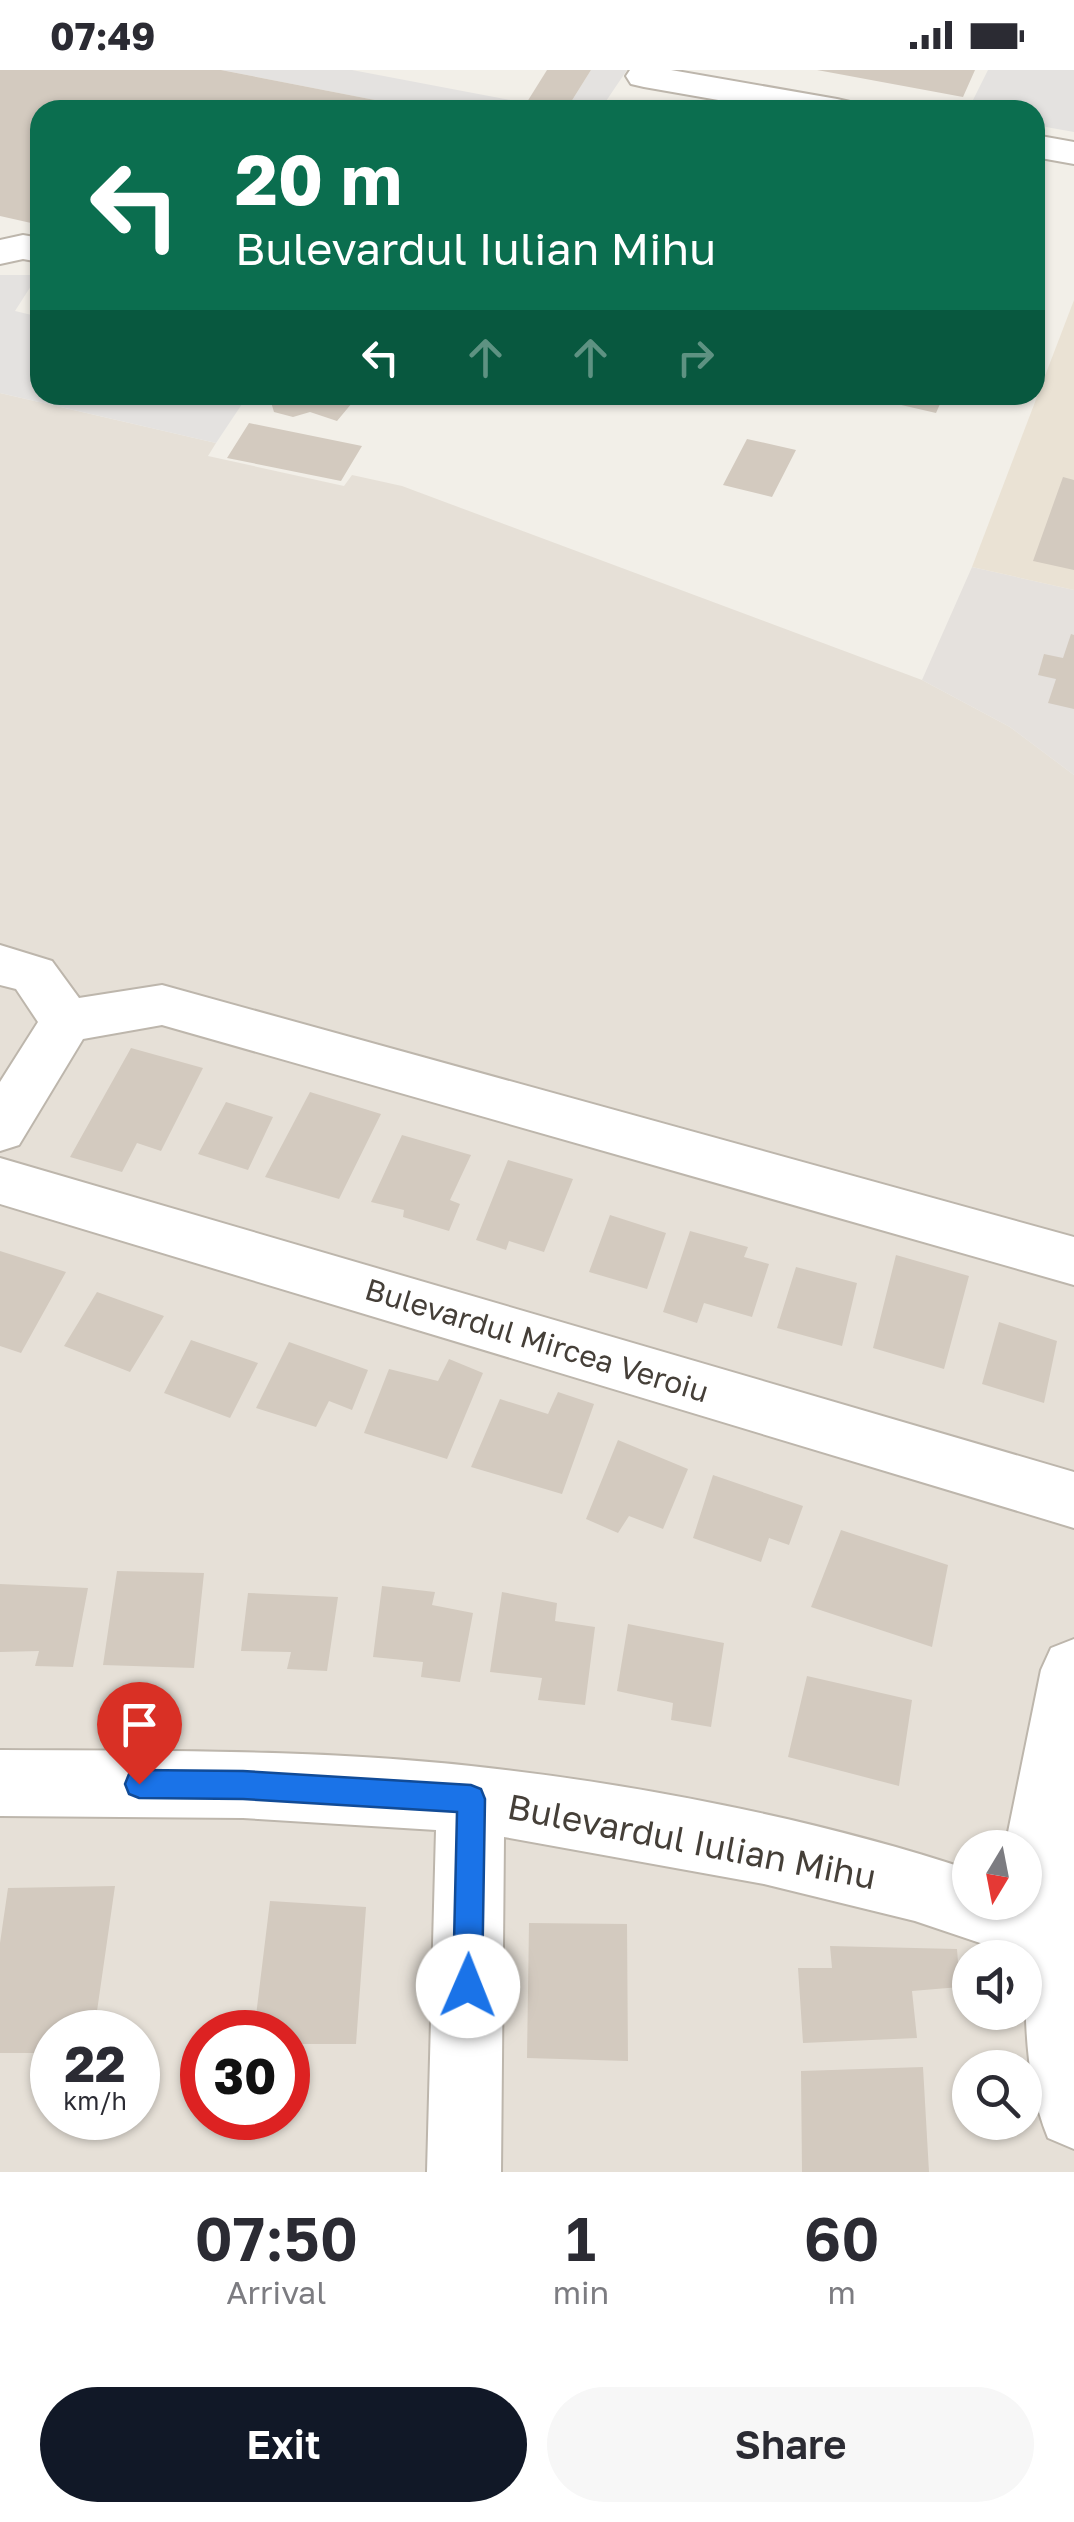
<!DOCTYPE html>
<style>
body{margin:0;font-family:"Golos Text",sans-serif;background:#f7f7f7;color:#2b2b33;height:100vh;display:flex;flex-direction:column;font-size:38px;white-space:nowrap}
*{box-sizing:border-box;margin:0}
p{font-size:32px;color:#7c7c81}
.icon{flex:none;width:55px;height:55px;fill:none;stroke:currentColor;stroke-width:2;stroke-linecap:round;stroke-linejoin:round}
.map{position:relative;height:2102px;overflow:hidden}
.drawer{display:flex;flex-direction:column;background:#fff;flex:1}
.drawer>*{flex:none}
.banner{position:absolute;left:30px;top:30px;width:1015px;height:305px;border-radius:30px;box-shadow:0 2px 8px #0004;background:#0b6e4f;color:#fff;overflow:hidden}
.needle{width:65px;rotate:190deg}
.controls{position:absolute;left:952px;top:1760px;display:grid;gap:20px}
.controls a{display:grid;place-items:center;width:90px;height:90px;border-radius:50%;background:#fff;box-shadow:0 2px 8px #0004;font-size:50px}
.speed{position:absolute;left:30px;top:1940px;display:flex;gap:20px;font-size:50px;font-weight:700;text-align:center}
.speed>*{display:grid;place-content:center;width:130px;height:130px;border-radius:50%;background:#fff;box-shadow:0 2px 8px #0004;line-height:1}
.speed small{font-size:25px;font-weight:400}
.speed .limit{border:15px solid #d22;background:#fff;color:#111}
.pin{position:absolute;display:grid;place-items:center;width:85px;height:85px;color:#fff;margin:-102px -42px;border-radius:50% 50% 50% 0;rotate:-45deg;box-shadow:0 0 10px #0007}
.pin .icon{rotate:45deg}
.me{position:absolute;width:110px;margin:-55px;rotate:1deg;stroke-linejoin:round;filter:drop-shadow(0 0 8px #0008)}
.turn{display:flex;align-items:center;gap:35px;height:210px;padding:0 40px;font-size:45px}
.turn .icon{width:130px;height:130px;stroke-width:2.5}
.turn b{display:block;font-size:70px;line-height:85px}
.lanes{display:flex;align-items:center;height:95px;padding:0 40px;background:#0003;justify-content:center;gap:50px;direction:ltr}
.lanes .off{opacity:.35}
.eta{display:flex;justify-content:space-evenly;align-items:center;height:170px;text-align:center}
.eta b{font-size:60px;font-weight:600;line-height:70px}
.cta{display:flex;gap:20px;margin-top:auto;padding:20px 40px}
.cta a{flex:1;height:115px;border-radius:60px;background:#111827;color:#fff;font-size:40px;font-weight:600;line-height:115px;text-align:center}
.cta a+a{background:#f7f7f7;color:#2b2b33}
.status{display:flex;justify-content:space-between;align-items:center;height:70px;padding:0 50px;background:#fff;direction:ltr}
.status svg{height:28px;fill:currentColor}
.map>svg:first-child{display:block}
</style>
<div class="status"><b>07:49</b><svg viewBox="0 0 49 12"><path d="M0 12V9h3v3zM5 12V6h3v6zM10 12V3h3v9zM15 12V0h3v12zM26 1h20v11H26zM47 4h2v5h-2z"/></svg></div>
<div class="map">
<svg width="1074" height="2102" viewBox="0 0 1074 2102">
<rect width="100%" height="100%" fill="#f2efe8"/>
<path fill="#e6e0d7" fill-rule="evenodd" d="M0,323L216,373L208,386L344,416L352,405L402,416L922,610L1010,657L1074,705V2102H0ZM970,1778H1025V1832H970ZM970,1888H1025V1942H970ZM52,1962H138V2048H52ZM202,1962H288V2048H202ZM970,1998H1025V2052H970Z"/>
<path fill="#e5e1dd" d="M972,497L1074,520V705L1010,657L922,610Z"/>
<path fill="#eae2d4" d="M1074,230V520L972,497Z"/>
<path fill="#e4e2e0" d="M221,0H352L526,33L522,40H426Z
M591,0H627L600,40H566Z
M988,0H1074V62L1035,55V40H968Z
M0,205H38L15,241L40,247V325H248L216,373L0,323Z"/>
<path fill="#d3cabf" d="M0,0H221L416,38L40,40V155L0,146Z
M547,0H591L566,40H522Z
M817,0H975L963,27Z
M273,325H326L352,333L337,351L310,342L293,347L274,342L270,329Z
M858,325H944L936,343Z
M249,353L362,376L341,411L227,388Z
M747,369L796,380L772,427L723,415Z
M1063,407L1074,410V500L1033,491Z
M1071,564L1074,565V639L1048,633L1056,609L1038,605L1044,584L1063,588Z
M131,978L203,998L161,1081L137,1073L122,1102L70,1087Z
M310,1022L381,1044L339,1129L265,1107Z
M226,1032L273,1047L248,1100L198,1084Z
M402,1065L471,1085L450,1130L460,1134L449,1161L403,1147L404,1140L371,1132Z
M508,1090L573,1109L544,1182L509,1171L506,1180L476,1170Z
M610,1145L666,1163L647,1219L589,1202Z
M690,1161L748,1177L744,1187L769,1194L752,1247L704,1233L697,1253L663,1242Z
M0,1181L66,1202L21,1283L0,1276Z
M896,1185L969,1206L944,1299L873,1278Z
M796,1197L857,1213L842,1276L777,1258Z
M97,1222L164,1246L130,1302L64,1276Z
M999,1252L1057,1271L1044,1333L982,1314Z
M191,1270L258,1293L230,1348L164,1323Z
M289,1272L368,1300L352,1340L329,1331L316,1357L256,1338Z
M449,1289L483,1303L447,1389L364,1363L389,1299L438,1311Z
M558,1322L594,1334L562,1424L471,1397L500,1329L548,1344Z
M618,1370L688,1399L663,1459L629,1446L618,1463L586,1449Z
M713,1405L803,1436L789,1475L769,1468L761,1492L693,1468Z
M841,1460L948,1495L932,1577L811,1537Z
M117,1501L204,1503L194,1598L103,1595Z
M0,1514L88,1518L73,1597L35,1596L39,1581L0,1582Z
M382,1516L435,1522L432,1535L473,1543L460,1612L421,1607L423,1592L373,1587Z
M502,1522L557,1533L555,1551L595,1557L585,1635L538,1630L542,1608L490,1602Z
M248,1523L338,1527L327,1601L287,1599L291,1582L241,1581Z
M628,1554L724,1573L711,1657L671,1650L673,1633L617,1621Z
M807,1606L912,1630L899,1716L788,1687Z
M115,1816L94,1962H52V1983H0V1873L8,1818Z
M270,1831L366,1837L356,1974H288V1962H254Z
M529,1853L627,1854L628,1991L527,1988Z
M830,1876L957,1879L960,1917L912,1921L917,1968L803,1973L798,1898H832Z
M923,1997L929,2102H802L801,2001Z"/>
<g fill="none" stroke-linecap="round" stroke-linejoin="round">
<defs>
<path id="minor" d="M630,0H671L837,29L850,32L855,40H776L644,17L631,14L626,6Z
M1035,65L1074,72V94L1035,87Z
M23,165L40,168V192L23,189L0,194V170Z
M0,875L52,891L79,928L162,915L1074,1167V1215L162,955L83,969L19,1075L0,1081V1012L38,952L16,919L0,915Z
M0,1088L1074,1402V1458L0,1134Z
M1074,1569V2079L1048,2068C1025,2013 1025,1946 1025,1888L915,1851L764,1814L504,1767L501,2102H427L436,1760L243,1748L0,1746V1680C157,1681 315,1679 471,1696C631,1713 818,1749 970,1800V1832H1025V1778H1006V1772L1041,1600L1051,1578Z"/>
</defs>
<use href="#minor" stroke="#bdb6ac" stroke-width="4"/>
<use href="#minor" fill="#fff" fill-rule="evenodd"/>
</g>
<path fill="#1a73e8" stroke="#114b97" stroke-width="2.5" d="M139,1700L243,1701L471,1715L481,1719L485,1729L482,1916L478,1926L468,1930L457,1926L453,1916L457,1742L243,1729L139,1728L129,1724L125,1714L129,1704Z"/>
<g text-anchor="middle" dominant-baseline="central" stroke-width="10" stroke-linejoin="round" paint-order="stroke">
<g font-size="30" fill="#453f38" stroke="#fff">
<text transform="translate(537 1270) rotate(17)">Bulevardul Mircea Veroiu</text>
</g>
<g font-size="35" fill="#453f38" stroke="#fff">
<text transform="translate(692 1771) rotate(11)">Bulevardul Iulian Mihu</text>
</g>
</g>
</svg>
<div class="controls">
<a><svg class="needle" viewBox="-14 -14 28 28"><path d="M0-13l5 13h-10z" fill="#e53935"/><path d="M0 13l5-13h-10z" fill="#7c7c81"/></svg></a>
<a><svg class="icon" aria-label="sound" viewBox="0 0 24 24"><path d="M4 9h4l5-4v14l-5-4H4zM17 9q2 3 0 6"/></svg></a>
<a><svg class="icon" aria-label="search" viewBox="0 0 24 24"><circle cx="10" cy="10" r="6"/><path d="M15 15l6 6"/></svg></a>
</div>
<div class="speed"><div>22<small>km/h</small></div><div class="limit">30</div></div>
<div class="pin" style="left:139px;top:1714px;background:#d93025"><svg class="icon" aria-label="arrive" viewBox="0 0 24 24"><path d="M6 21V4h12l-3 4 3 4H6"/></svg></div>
<svg class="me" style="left:468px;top:1916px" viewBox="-20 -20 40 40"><circle r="19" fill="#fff"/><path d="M0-13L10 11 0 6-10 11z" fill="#1a73e8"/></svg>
<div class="banner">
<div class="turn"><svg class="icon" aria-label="left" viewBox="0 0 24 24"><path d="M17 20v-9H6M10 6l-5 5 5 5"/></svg><div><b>20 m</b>Bulevardul Iulian Mihu</div></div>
<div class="lanes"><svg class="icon" aria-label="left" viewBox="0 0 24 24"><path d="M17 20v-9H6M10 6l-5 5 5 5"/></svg><svg class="icon off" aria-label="ahead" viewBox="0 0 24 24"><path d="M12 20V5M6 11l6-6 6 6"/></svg><svg class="icon off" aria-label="ahead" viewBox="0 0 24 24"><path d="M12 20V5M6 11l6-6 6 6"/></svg><svg class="icon off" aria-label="right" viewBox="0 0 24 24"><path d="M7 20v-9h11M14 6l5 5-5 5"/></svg></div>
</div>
</div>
<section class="drawer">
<div class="eta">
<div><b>07:50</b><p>Arrival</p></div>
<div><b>1</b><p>min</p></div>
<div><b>60</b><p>m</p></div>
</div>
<div class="cta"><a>Exit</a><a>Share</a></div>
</section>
